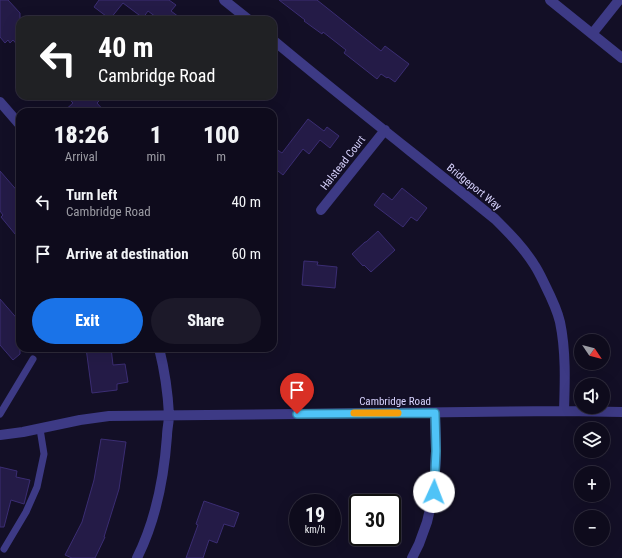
<!DOCTYPE html>
<meta charset="utf-8">
<style>
body{margin:0;font-family:"Roboto Condensed",sans-serif;background:#1c1929;color:#f1f3f6;height:100vh;display:flex;flex-direction:column;font-size:15px;white-space:nowrap}
*{box-sizing:border-box;margin:0}
p{font-size:13px;color:#9b9ba3}
.icon{flex:none;width:22px;height:22px;fill:none;stroke:currentColor;stroke-width:2;stroke-linecap:round;stroke-linejoin:round}
.map{position:relative;flex:1;overflow:hidden}
.drawer{position:absolute;left:16px;top:108px;width:261px;height:244px;display:flex;flex-direction:column;background:#0e0b1c;border-radius:12px;box-shadow:0 4px 16px #0002,0 0 0 1px #2e2b3b}
.drawer>*{flex:none}
.banner{position:absolute;left:16px;top:16px;width:261px;height:84px;border-radius:12px;box-shadow:0 4px 16px #0002,0 0 0 1px #2e2b3b;background:#202124;color:#fff;overflow:hidden}
.needle{width:26px;rotate:125deg}
.tools{position:absolute;left:574px;top:334px;display:grid;gap:8px}
.tools a{display:grid;place-items:center;width:36px;height:36px;border-radius:50%;background:#0e0b1c;box-shadow:0 4px 16px #0002,0 0 0 1px #2e2b3b;font-size:20px}
.speed{position:absolute;left:289px;top:494px;display:flex;gap:8px;font-size:20px;font-weight:700;text-align:center}
.speed>*{display:grid;place-content:center;width:52px;height:52px;border-radius:50%;background:#0e0b1c;box-shadow:0 4px 16px #0002,0 0 0 1px #2e2b3b;line-height:1}
.speed small{font-size:10px;font-weight:400}
.speed .limit{border:2px solid #111;border-radius:6px;background:#fff;color:#111}
.pin{position:absolute;display:grid;place-items:center;width:34px;height:34px;color:#fff;margin:-41px -17px;border-radius:50% 50% 50% 0;rotate:-45deg;box-shadow:0 0 4px #0007}
.pin .icon{rotate:45deg}
.me{position:absolute;width:44px;margin:-22px;rotate:2deg;stroke-linejoin:round;filter:drop-shadow(0 0 3px #0008)}
.turn{display:flex;align-items:center;gap:14px;height:84px;padding:0 16px;font-size:18px}
.turn .icon{width:52px;height:52px;stroke-width:2.5}
.turn b{display:block;font-size:28px;line-height:34px}
.eta{display:flex;justify-content:space-evenly;align-items:center;height:68px;text-align:center}
.eta b{font-size:24px;font-weight:800;line-height:28px}
.button{display:flex;gap:8px;margin-top:auto;padding:8px 16px}
.button a{flex:1;height:46px;border-radius:24px;background:#1a73e8;color:#fff;font-size:16px;font-weight:800;line-height:46px;text-align:center}
.button a+a{background:#1c1929;color:#f1f3f6}
ul{padding:0;list-style:none}
li{display:flex;align-items:center;gap:12px;height:52px;padding:0 16px}
li div{flex:1}
li b{display:block;font-size:15px}
li em{font-style:normal}
.map>svg:first-child{display:block}
</style>
<div class="map">
<svg width="622" height="558" viewBox="0 0 622 558">
<rect width="100%" height="100%" fill="#130f26"/>
<path fill="#241b47" stroke="#3b2d73" d="M0,0H8L20,13V48L13,40L10,43L8,40L5,43L0,37Z
M99,0H169L176,5L171,11L183,20H160L148,11L143,18L123,3L110,19L94,7Z
M279,0H317L381,51L385,46L409,64L395,82L388,77L387,78L381,74L377,79L344,53L346,50L323,32L322,34L304,21L305,20Z
M66,96H104L97,103L105,112H63L73,103Z
M308,119L324,131L327,127L339,136L330,148L320,140L309,154L303,149L283,175L273,167V147L282,153Z
M0,171L20,194V240L1,217L3,215L0,211Z
M402,188L427,208L417,221L411,217L403,227L374,205L383,193L392,200Z
M378,231L395,250L371,272L364,265L363,266L352,254L365,242H366Z
M304,261L318,262L317,265L337,267L335,288L302,285Z
M0,299L20,322V354L13,360L0,345Z
M86,348H111L113,365L125,364L128,382L117,384V390L92,393Z
M101,439L126,442L119,489L104,537H105L95,558H72L65,555L82,522L94,480Z
M0,467L17,471L16,477L30,480L24,504L11,500L4,527H0Z
M204,501L239,513L234,527L224,524L217,543L209,540L203,558H186L198,525L196,524Z"/>
<g fill="none" stroke-linecap="round" stroke-linejoin="round">
<path stroke="#3d3a85" stroke-width="7" d="M0,414L33,359
M4,549L26,512L37,487L44,454L40,429"/>
<path stroke="#3d3a85" stroke-width="10" d="M224,0L249,20
M550,0L622,58
M592,34L619,0
M273,40C346,101 421,159 495,219C510,234 524,248 535,266C539,272 542,279 545,285C551,297 557,309 560,322C566,351 565,381 564,411
M0,102L20,125
M321,210L385,130
M0,435L23,432L80,420L109,416L564,411L622,412
M137,558C156,520 164,478 167,436C167,429 169,422 169,415C168,394 164,368 159,348
M412,558L419,544L427,522L434,492L436,451L435,413"/>
</g>
<g fill="none" stroke-linecap="round" stroke-linejoin="round">
<defs>
<path id="route" d="M297,414L435,413L436,451L434,492"/>
</defs>
<use href="#route" stroke="#337fa1" stroke-width="10"/>
<use href="#route" stroke="#4fc3f7" stroke-width="7"/>
<path stroke="#f59e0b" stroke-width="7" d="M354,413H398"/>
</g>
<g text-anchor="middle" dominant-baseline="central" stroke-width="3" stroke-linejoin="round" paint-order="stroke">
<g font-size="11" fill="#d9d4ff" stroke="#130f26">
<text transform="translate(343 163) rotate(-52)">Halstead Court</text>
<text transform="translate(474 187) rotate(39)">Bridgeport Way</text>
<text x="395" y="401">Cambridge Road</text>
</g>
</g>
</svg>
<div class="tools">
<a><svg class="needle" viewBox="-14 -14 28 28"><path d="M0-13l5 13h-10z" fill="#e53935"/><path d="M0 13l5-13h-10z" fill="#9b9ba3"/></svg></a>
<a><svg class="icon" aria-label="sound" viewBox="0 0 24 24"><path d="M4 9h4l5-4v14l-5-4H4zM17 9q2 3 0 6"/></svg></a>
<a><svg class="icon" aria-label="layers" viewBox="0 0 24 24"><path d="M12 4l9 5-9 5-9-5zM3 14l9 5 9-5"/></svg></a>
<a>+</a>
<a>−</a>
</div>
<div class="speed"><div>19<small>km/h</small></div><div class="limit">30</div></div>
<div class="pin" style="left:297px;top:414px;background:#d93025"><svg class="icon" aria-label="arrive" viewBox="0 0 24 24"><path d="M6 21V4h12l-3 4 3 4H6"/></svg></div>
<svg class="me" style="left:434px;top:492px" viewBox="-20 -20 40 40"><circle r="19" fill="#fff"/><path d="M0-13L10 11 0 6-10 11z" fill="#4fc3f7"/></svg>
<div class="banner">
<div class="turn"><svg class="icon" aria-label="left" viewBox="0 0 24 24"><path d="M17 20v-9H6M10 6l-5 5 5 5"/></svg><div><b>40 m</b>Cambridge Road</div></div>
</div>
<section class="drawer">
<div class="eta">
<div><b>18:26</b><p>Arrival</p></div>
<div><b>1</b><p>min</p></div>
<div><b>100</b><p>m</p></div>
</div>
<ul>
<li><svg class="icon" aria-label="left" viewBox="0 0 24 24"><path d="M17 20v-9H6M10 6l-5 5 5 5"/></svg><div><b>Turn left</b><p>Cambridge Road</p></div><em>40 m</em></li>
<li><svg class="icon" aria-label="arrive" viewBox="0 0 24 24"><path d="M6 21V4h12l-3 4 3 4H6"/></svg><div><b>Arrive at destination</b></div><em>60 m</em></li>
</ul>
<div class="button"><a>Exit</a><a>Share</a></div>
</section>
</div>
